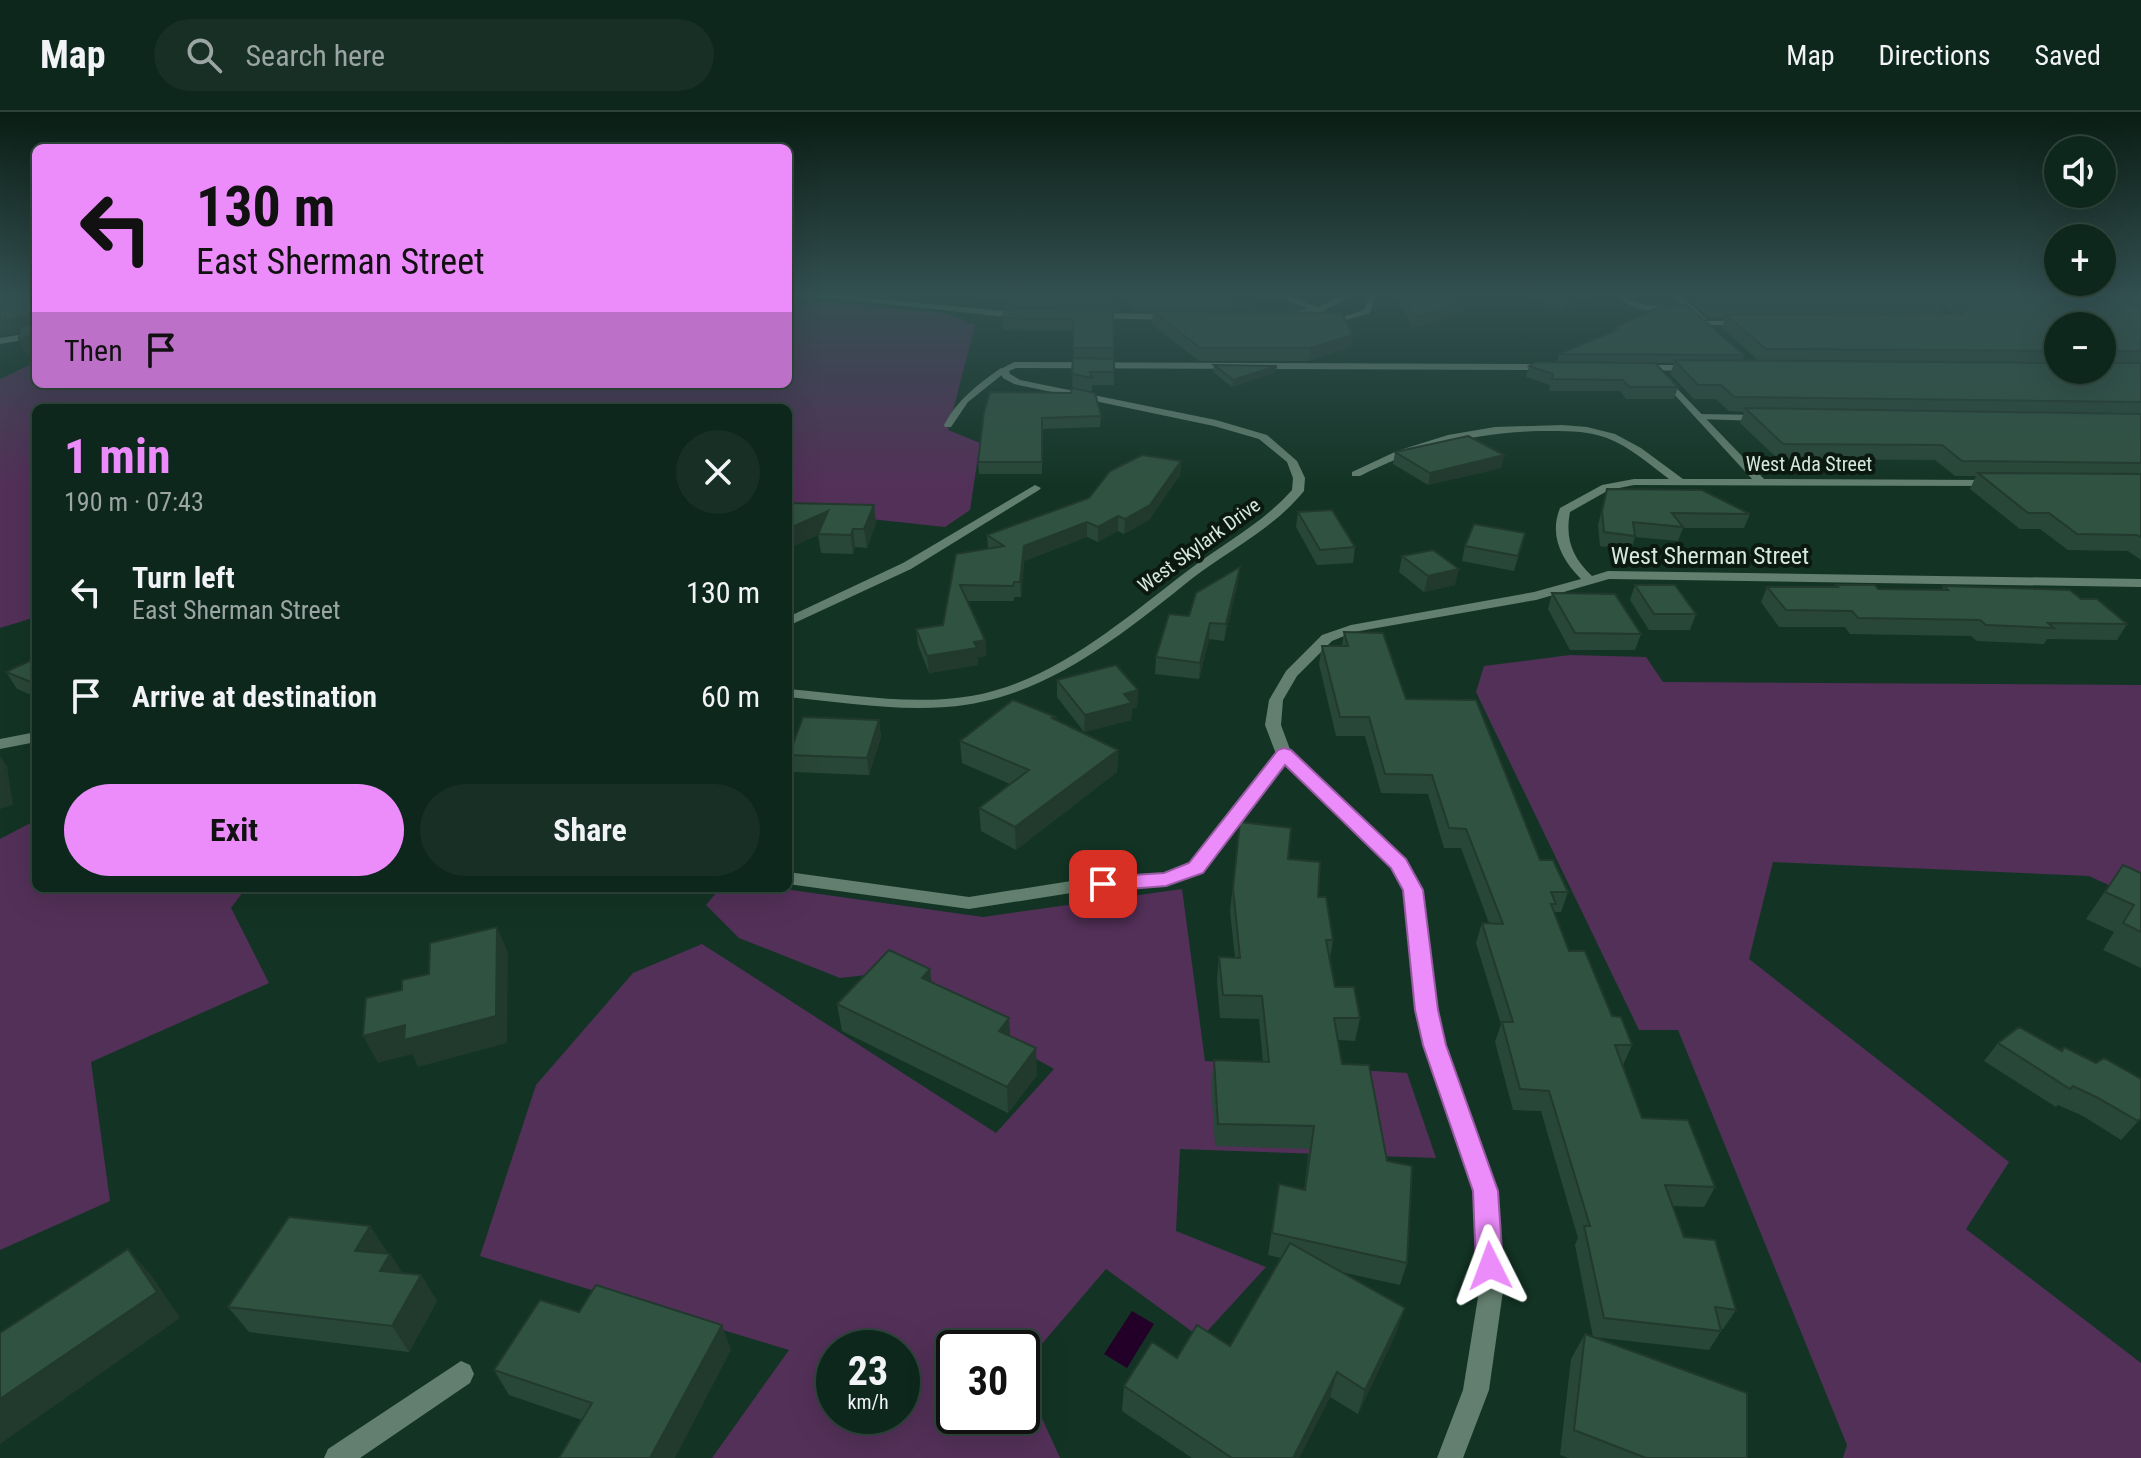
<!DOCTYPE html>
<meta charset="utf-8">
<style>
body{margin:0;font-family:"Roboto Condensed",sans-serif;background:#172f25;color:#f1f3f6;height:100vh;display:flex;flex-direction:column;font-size:30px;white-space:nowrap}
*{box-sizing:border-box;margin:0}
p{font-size:26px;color:#9ba5a3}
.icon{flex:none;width:44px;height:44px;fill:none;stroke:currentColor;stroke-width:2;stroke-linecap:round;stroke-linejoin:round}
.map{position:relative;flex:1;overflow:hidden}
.sheet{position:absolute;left:32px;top:292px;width:760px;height:488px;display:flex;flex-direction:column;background:#0e271c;border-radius:12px;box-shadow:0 8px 32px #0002,0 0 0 2px #2e443b}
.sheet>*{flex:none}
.hud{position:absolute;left:32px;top:32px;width:760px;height:244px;border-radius:12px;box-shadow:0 8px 32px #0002,0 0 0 2px #2e443b;background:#ec8cfb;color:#111;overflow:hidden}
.controls{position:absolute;left:2044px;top:24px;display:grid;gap:16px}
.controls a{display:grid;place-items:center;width:72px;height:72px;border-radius:50%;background:#0e271c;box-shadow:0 8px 32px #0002,0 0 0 2px #2e443b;font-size:40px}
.speed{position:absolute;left:816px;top:1218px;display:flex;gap:16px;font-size:40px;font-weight:700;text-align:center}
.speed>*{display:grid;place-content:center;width:104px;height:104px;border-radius:50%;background:#0e271c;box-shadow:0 8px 32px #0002,0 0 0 2px #2e443b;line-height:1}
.speed small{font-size:20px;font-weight:400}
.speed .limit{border:4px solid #111;border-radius:12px;background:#fff;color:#111}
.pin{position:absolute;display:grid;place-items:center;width:68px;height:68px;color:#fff;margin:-34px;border-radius:16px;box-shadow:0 4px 12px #0006}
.me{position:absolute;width:88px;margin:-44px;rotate:357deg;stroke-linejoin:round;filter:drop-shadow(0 0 6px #0008)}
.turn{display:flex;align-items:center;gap:28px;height:168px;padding:0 32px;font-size:36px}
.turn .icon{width:104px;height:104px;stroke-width:2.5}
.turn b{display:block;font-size:56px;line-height:68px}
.then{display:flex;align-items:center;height:76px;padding:0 32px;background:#0003;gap:16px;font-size:30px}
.round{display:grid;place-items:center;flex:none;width:84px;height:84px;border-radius:42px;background:#172f25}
.head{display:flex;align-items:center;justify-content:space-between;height:136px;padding:0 32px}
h1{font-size:48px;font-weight:700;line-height:60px;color:#ec8cfb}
.button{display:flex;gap:16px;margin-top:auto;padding:16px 32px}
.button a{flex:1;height:92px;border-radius:48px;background:#ec8cfb;color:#111;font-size:32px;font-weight:700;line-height:92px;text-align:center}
.button a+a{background:#172f25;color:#f1f3f6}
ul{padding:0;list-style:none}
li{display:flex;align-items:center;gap:24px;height:104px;padding:0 32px}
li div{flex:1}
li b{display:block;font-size:30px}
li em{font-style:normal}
header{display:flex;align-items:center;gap:48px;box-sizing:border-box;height:112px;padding:0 40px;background:#0e271c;border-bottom:2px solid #2e443b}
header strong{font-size:38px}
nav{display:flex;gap:44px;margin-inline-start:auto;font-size:28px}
.search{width:560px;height:72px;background:#172f25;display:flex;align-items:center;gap:20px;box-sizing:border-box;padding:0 28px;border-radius:44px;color:#9ba5a3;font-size:30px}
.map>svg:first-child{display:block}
</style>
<header>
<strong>Map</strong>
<div class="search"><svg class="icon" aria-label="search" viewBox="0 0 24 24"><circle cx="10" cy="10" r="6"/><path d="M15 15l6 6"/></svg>Search here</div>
<nav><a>Map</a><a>Directions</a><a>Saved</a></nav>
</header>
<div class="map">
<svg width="2141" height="1346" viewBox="0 0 2141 1346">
<rect width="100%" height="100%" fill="#133425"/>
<path fill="#533058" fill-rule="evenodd" d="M820,189L944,201L975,213L948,318L980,331L970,398L945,415L852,405L788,404V296H36V505L0,516V267L36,250V272H788V196Z
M1570,543L1646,545L1663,570L2141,573V788L2089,764L1773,750L1749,847L2009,1050L1966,1117L2141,1251V1346H1843L1847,1333L1678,918H1639L1476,580L1484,554Z
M36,708V776H246L231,796L269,871L91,950L110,1089L0,1138V727Z
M720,776H777L983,805L1182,777L1205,949L1407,961L1436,1046L1180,1037L1176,1119L1266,1155L1201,1226L1106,1157L1022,1255V1236H954V1304H1022V1262L1060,1346H712L789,1238L480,1144L536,973L633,861L702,832L996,1021L1054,957L884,861L840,866L739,826L706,793ZM834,1236H902V1304H834Z"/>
<path fill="#220028" d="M1132,1199L1154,1212L1127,1256L1104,1242Z"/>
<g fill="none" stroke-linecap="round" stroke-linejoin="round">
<path fill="#637f6f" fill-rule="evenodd" d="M1369,184H1376L1370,201L1336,211V207L1364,198Z
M1707,209H1740L1744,211L1740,213H1704L1703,211Z
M1001,256L1008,258L968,290L951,315H945L944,313C957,288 978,272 1001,256Z
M1700,302L1761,303L1765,306L1761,309L1697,307L1696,305Z"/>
<path fill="#637f6f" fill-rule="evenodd" d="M813,184H847L1026,201L1030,204L1026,207Z
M1278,184H1290L1318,195L1340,184H1351L1322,200L1289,206L1286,205V201L1308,197Z
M1618,184C1628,184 1629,188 1638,191C1651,195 1667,193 1681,193L1672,184H1681L1706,207L1699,209L1684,195C1665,202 1632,201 1618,184Z
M1093,201L1174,202L1178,205L1174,208L1090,206L1089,204Z
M36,220V226L0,232V226Z
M1014,250L1549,252L1554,255L1549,258L1016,256L1009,259L1010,262L1020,268L1216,308L1267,323L1297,349L1305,366L1304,379C1274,416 1231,437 1194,465C1120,524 1044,588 946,595C893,599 840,590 788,585V577C848,582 911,594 971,584C1053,570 1122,509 1186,460C1222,432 1262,412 1292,378L1293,366L1287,350L1259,327L1214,314L1014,272L1003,266L999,258Z
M1640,253H1693L1698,256L1693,259L1637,258L1635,256Z
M1664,263L1764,367L1994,368L2000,371L1994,374L1634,373L1609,378L1570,400C1565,427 1572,445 1592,464L1608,459L2141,467V475L1609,467L1536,488L1354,520L1332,529L1297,564L1283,588L1281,613L1291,640L1405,748L1422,778L1437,898L1444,933L1496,1079L1503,1179L1489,1278L1463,1346H1437L1463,1278L1479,1179L1474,1079L1424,933L1417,898L1404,778L1392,755L1285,651L1202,760L1166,773L1071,781L969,797L788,772V760L969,785L1071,769L1164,761L1190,752L1276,642L1265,613L1269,588L1286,559L1322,523L1351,513L1534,480L1581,467C1561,447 1549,423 1560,396L1602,373L1634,367H1669C1649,352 1630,335 1607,326C1586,318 1561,319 1539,319C1475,321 1417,335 1360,364H1352V360L1397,339L1448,323L1495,315L1562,313L1587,315L1615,322L1641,336L1683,367H1752L1661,268V264Z
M1035,373L1041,376L1039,378L911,457L788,514V505L903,451Z
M36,620V630L0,637V627Z
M461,1249L470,1253L474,1262L470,1271L360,1346H324L328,1337Z"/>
</g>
<path fill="#294738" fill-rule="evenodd" d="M965,184H1112L1114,273H1092V280L1072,276L1074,222L1071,219L1003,218V206L1009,196V188Z
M1118,184H1275L1232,199L1136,198Z
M1394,184H1460L1464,198L1440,205L1439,209L1413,215Z
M1530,184H1591L1562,199Z
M1690,184H2141V448L2128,439L2068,438L2040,417H2020L1970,377L1976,364H1955L1935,348L1778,347L1740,311L1744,300L1729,299L1716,287H1694L1670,262L1674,251L1557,250L1559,242L1615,218L1616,215L1744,243L1742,249H1759L1722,216L1725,206H1710L1689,188ZM1943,195L1953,202H1940ZM2058,214H2102V258H2058Z
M1153,199L1353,223L1351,235L1309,249H1199L1152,212Z
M1214,253L1276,260L1232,275L1213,260Z
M1529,254L1678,275L1674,287H1626L1620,279H1549L1550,273L1526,265Z
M984,300L1101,304L1100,315L1042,317V362H979L978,350Z
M1395,340L1504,343L1501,356L1428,373L1393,352Z
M1181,349L1180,363L1149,408L1124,422L1118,419L1098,430L1087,425L1024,449L1021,485H1014V489H967L985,528L986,544L978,545V553L929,561L918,533L916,517L943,513L956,442L988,436L987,423L1089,386Z
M1607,377L1750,402L1744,416H1683L1678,429L1635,425L1631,438L1600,434L1598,413Z
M874,393L876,411L867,436L855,435L853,442L821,441L818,423Z
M1298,400L1355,435L1353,451L1317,453L1296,415Z
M1525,421L1514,459L1462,449L1465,434Z
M1402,444L1455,473L1424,480L1399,460Z
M1240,455L1238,470L1224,529L1209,527L1199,567L1155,562L1156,545Z
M1635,473L1696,502L1690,518H1649L1630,488Z
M1836,473L1878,477L1942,478L1944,474L2081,487L2127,512L2117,528L2047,527L2044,532L1977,529L1971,524L1850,522L1845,515H1779L1761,490L1767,475H1834Z
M1552,481L1641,522L1635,538H1570L1548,497Z
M1344,520L1406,587L1540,748L1568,780L1561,800H1554L1569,839L1632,933L1623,953L1642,1006L1715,1075L1704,1095L1673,1094L1684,1125L1736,1198L1723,1217H1721V1219L1709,1238L1594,1225L1747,1346H1569L1560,1343L1571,1247L1585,1222L1593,1225L1575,1133L1578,1126L1541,999L1513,998L1495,930L1501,912L1476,831L1482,811H1489L1461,736H1444L1428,682L1381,681L1365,624H1336L1319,552L1322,534H1342Z
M36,546V585L17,577L6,560Z
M1057,568L1138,578L1137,595L1132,597L1131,608L1084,620L1057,585Z
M879,608L881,625L869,663L792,660L789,643Z
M1056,608L1118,638L1117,660L1016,738L981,719L979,696L1010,672L962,651L960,629Z
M1240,710L1288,747L1318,785L1333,828L1330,846L1335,875L1360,906L1355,929L1338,928L1342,952L1407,1151L1400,1173L1341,1160L1405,1196L1396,1221L1358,1302L1330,1285L1299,1346H1192L1122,1299L1124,1274L1177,1246L1230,1234L1281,1146L1268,1143L1279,1072L1304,1078L1309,1037L1215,1034L1211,971L1214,948L1263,950L1259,907L1220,906L1217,868L1219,845H1235L1230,799Z
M2123,753L2141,761V856L2103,838L2114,820L2086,807Z
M930,857L932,870L1010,924L1037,963L1008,1001L842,919L837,892Z
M1998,931L2061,938L2064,935L2141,1006L2121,1028L2083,1004L2058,993L2056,995L1984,949Z
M370,1114L387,1140L386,1142H390L402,1161L421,1163L437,1189L409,1240L249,1220L228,1195Z
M579,1200L731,1238L582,1308L509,1283L494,1258Z"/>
<path fill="#22392e" d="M1243,184H1275L1232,199L1233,187Z
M1573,184H1591L1562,199L1565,189Z
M1466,187L1464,198L1440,205L1439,209L1413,215L1414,204Z
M30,203L36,218L0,225V209Z
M36,220V239L27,244L19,229Z
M1353,223L1351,235L1309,249L1311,236Z
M1277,254L1276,260L1232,275L1233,268Z
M1504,343L1501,356L1428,373L1430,361Z
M1181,349L1180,363L1149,408L1124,422L1125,407Z
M874,393L876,411L867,436L864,417Z
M828,399L831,417L788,437V417Z
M1118,404V419L1098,430V415Z
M1087,410V425L1024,449L1021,485L1020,470L1024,434Z
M853,417L855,435L853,442L851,423Z
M1240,455L1238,470L1224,529L1226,512Z
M1459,457L1455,473L1424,480L1428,464Z
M1210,511L1209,527L1199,567L1200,551Z
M985,528L986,544L978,545V553L929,561L927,544L974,530Z
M1138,578L1137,595L1132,597L1131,608L1084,620L1085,603L1124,582Z
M879,608L881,625L869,663L867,646Z
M1118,638L1117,660L1016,738L1015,715Z
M0,644L7,654L13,693L0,697Z
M497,815L508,841L507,931L418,955L412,942L378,951L363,924Z
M930,857L933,883L922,866Z
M1009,906L1011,933L999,919Z
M1036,936L1037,963L1008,1001L1007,975Z
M370,1114L387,1140L373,1165L355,1139Z
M128,1137L151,1163L180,1206L0,1332V1287Z
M390,1142L407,1168L380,1159Z
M421,1163L437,1189L409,1240L392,1214Z
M1405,1196L1396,1221L1358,1302L1365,1278Z
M722,1213L731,1238L675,1346H650Z
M1337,1260L1330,1285L1299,1346H1293Z"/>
<path fill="#305241" stroke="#22392e" stroke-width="2" d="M17,184H36V220L19,229L20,215L30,213V203L0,209V189H5Z
M1009,184H1112V187H1020L1009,186Z
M1133,184H1243L1233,187H1136Z
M1402,184H1460L1466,187L1442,195L1441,198L1414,204Z
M1555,184H1573L1565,189Z
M1704,184H1933L1944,192L1714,193Z
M1951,184H2116L2141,197V239H2102V214H2058V239L1766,237L1726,203L1962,202L1969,196Z
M1687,193L1744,243L1559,242L1619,217L1616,215L1662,194Z
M1006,196L1113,198L1114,236H1073L1074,210L1071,207L1003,206Z
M1153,199L1342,201L1353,223L1311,236H1200Z
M1073,246L1114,247V260H1090L1092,266L1072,262Z
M1674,248L2058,251V258H2102V251H2141V290L1734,285L1721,273H1698Z
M1536,250L1655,251L1678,275H1629L1623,268L1552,267L1553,262L1529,254Z
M1214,253L1277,254L1233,268Z
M1072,276L1095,281L1101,304L1042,306V350H978L984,300L990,280L1071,281Z
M1745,296L2141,302V351L1962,349L1942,333L1783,332Z
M1468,324L1504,343L1430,361L1395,340Z
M1142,343L1181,349L1150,393L1125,407L1118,404L1098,415L1087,410L1024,434L1020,470H1014L1013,474L960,473L985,528L974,530L977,536L927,544L916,517L943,513L956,442L1004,434L987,423L1089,386L1110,359Z
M1978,361L2141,362V425L2137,423L2077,422L2049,401H2028Z
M1607,377L1702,378L1750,402L1672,401L1683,415L1633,410L1635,424L1604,420L1602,399Z
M788,391L874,393L864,417H853L851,423L818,422L828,399L788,417Z
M1332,398L1355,435L1320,438L1298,400Z
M1474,412L1525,421L1518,444L1465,434Z
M1433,438L1459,457L1428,464L1402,444Z
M1240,455L1226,512L1210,511L1200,551L1156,545L1169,502L1189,504L1196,481Z
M1635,473H1675L1696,502H1654Z
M1836,473H1875L1878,477L1948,478L1944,474L2070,478L2081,487H2097L2127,512L2048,511L2054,516L1986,513L1980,508L1858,506L1852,499L1786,498L1767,475H1838Z
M1552,481L1615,482L1641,522L1575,521Z
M1344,520L1383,521L1406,587L1476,588L1540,748H1553L1568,780H1551L1556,792H1551L1569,839H1585L1612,904L1621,905L1632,933H1615L1642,1006L1688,1008L1715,1075L1665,1073L1684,1125L1715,1128L1736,1198L1715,1195L1721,1219L1604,1206L1584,1114H1590L1549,979L1520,977L1502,910H1513L1482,811L1503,812L1466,717L1449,716L1432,663L1385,662L1369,605H1340L1322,534H1348Z
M36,546V572L6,560Z
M1116,553L1138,578L1124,582L1132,591L1085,603L1057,568Z
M1013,588L1056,605L1052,606L1118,638L1015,715L979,696L1029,658L960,629Z
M803,605L879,608L867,646L789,643Z
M1240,710L1291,716L1288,747L1320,750L1318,785H1326L1333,828H1326L1335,875H1354L1360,906H1334L1342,952L1369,953L1387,1049L1412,1054L1407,1151L1272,1121L1279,1072L1305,1078L1314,1014L1218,1012L1214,948L1269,950L1262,884L1223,883L1219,845L1240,846L1233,776Z
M2123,753L2141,761V820L2123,811L2134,793L2105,780Z
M497,815L496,904L404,928L405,913L363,924L366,886L402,878V868L429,862L430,831Z
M889,838L930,857L922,866L1009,906L999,919L1036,936L1007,975L837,892Z
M2019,915L2062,939L2064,935L2096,951L2104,946L2141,967V1006L2138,1009L2098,986L2073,974L2070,977L1998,931Z
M289,1105L370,1114L355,1139L390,1142L380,1159L421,1163L392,1214L228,1195Z
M1290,1131L1405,1196L1365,1278L1337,1260L1293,1346H1232L1124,1274L1152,1230L1177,1246L1197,1213L1230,1234Z
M128,1137L157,1180L0,1287V1221Z
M596,1173L722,1213L650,1346H559L592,1291L494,1258L540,1188L579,1200Z
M1585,1222L1747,1281V1346H1646L1574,1318Z"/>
<linearGradient id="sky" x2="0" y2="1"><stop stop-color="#0a1d14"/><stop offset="0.49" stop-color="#335051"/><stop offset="1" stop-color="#335051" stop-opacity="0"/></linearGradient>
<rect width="2141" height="373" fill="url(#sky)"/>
<path fill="#ec8cfb" stroke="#995ba3" stroke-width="2" d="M1284,636L1291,638L1406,747L1423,778L1438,898L1446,933L1498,1079L1503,1154L1499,1163L1490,1167L1480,1163L1476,1154L1473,1079L1423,933L1415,898L1403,778L1391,756L1285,653L1203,761L1166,774L1103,779L1093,772L1103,765L1164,761L1189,751L1278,638Z"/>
<g text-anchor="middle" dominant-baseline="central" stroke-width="8" stroke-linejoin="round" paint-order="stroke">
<g font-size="20" fill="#d5e8dd" stroke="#0b1911">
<text x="1809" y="352">West Ada Street</text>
<text transform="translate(1199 433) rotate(-36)">West Skylark Drive</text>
</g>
<g font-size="24" fill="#d5e8dd" stroke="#0b1911">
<text x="1710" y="444">West Sherman Street</text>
</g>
</g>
</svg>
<div class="controls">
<a><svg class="icon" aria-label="sound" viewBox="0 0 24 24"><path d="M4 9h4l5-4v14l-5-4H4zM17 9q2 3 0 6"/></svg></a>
<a>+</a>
<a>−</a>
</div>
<div class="speed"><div>23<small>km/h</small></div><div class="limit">30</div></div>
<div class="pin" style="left:1103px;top:772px;background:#d93025"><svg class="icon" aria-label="arrive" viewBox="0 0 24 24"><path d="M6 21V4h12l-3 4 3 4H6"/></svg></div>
<svg class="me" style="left:1490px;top:1154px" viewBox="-20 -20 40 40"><path d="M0-17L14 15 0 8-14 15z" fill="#ec8cfb" stroke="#fff" stroke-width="4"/></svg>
<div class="hud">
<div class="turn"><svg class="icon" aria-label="left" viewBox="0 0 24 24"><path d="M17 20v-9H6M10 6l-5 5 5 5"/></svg><div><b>130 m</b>East Sherman Street</div></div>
<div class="then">Then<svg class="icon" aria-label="arrive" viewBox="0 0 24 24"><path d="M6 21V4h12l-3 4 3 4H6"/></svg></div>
</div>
<section class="sheet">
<div class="head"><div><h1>1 min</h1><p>190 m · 07:43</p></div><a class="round"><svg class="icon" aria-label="close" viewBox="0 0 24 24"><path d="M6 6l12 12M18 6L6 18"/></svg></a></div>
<ul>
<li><svg class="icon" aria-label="left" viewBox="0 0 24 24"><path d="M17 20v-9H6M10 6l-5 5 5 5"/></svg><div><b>Turn left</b><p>East Sherman Street</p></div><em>130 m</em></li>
<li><svg class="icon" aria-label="arrive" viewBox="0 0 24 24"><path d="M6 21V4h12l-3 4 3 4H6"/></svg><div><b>Arrive at destination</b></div><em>60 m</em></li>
</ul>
<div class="button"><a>Exit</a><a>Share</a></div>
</section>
</div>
